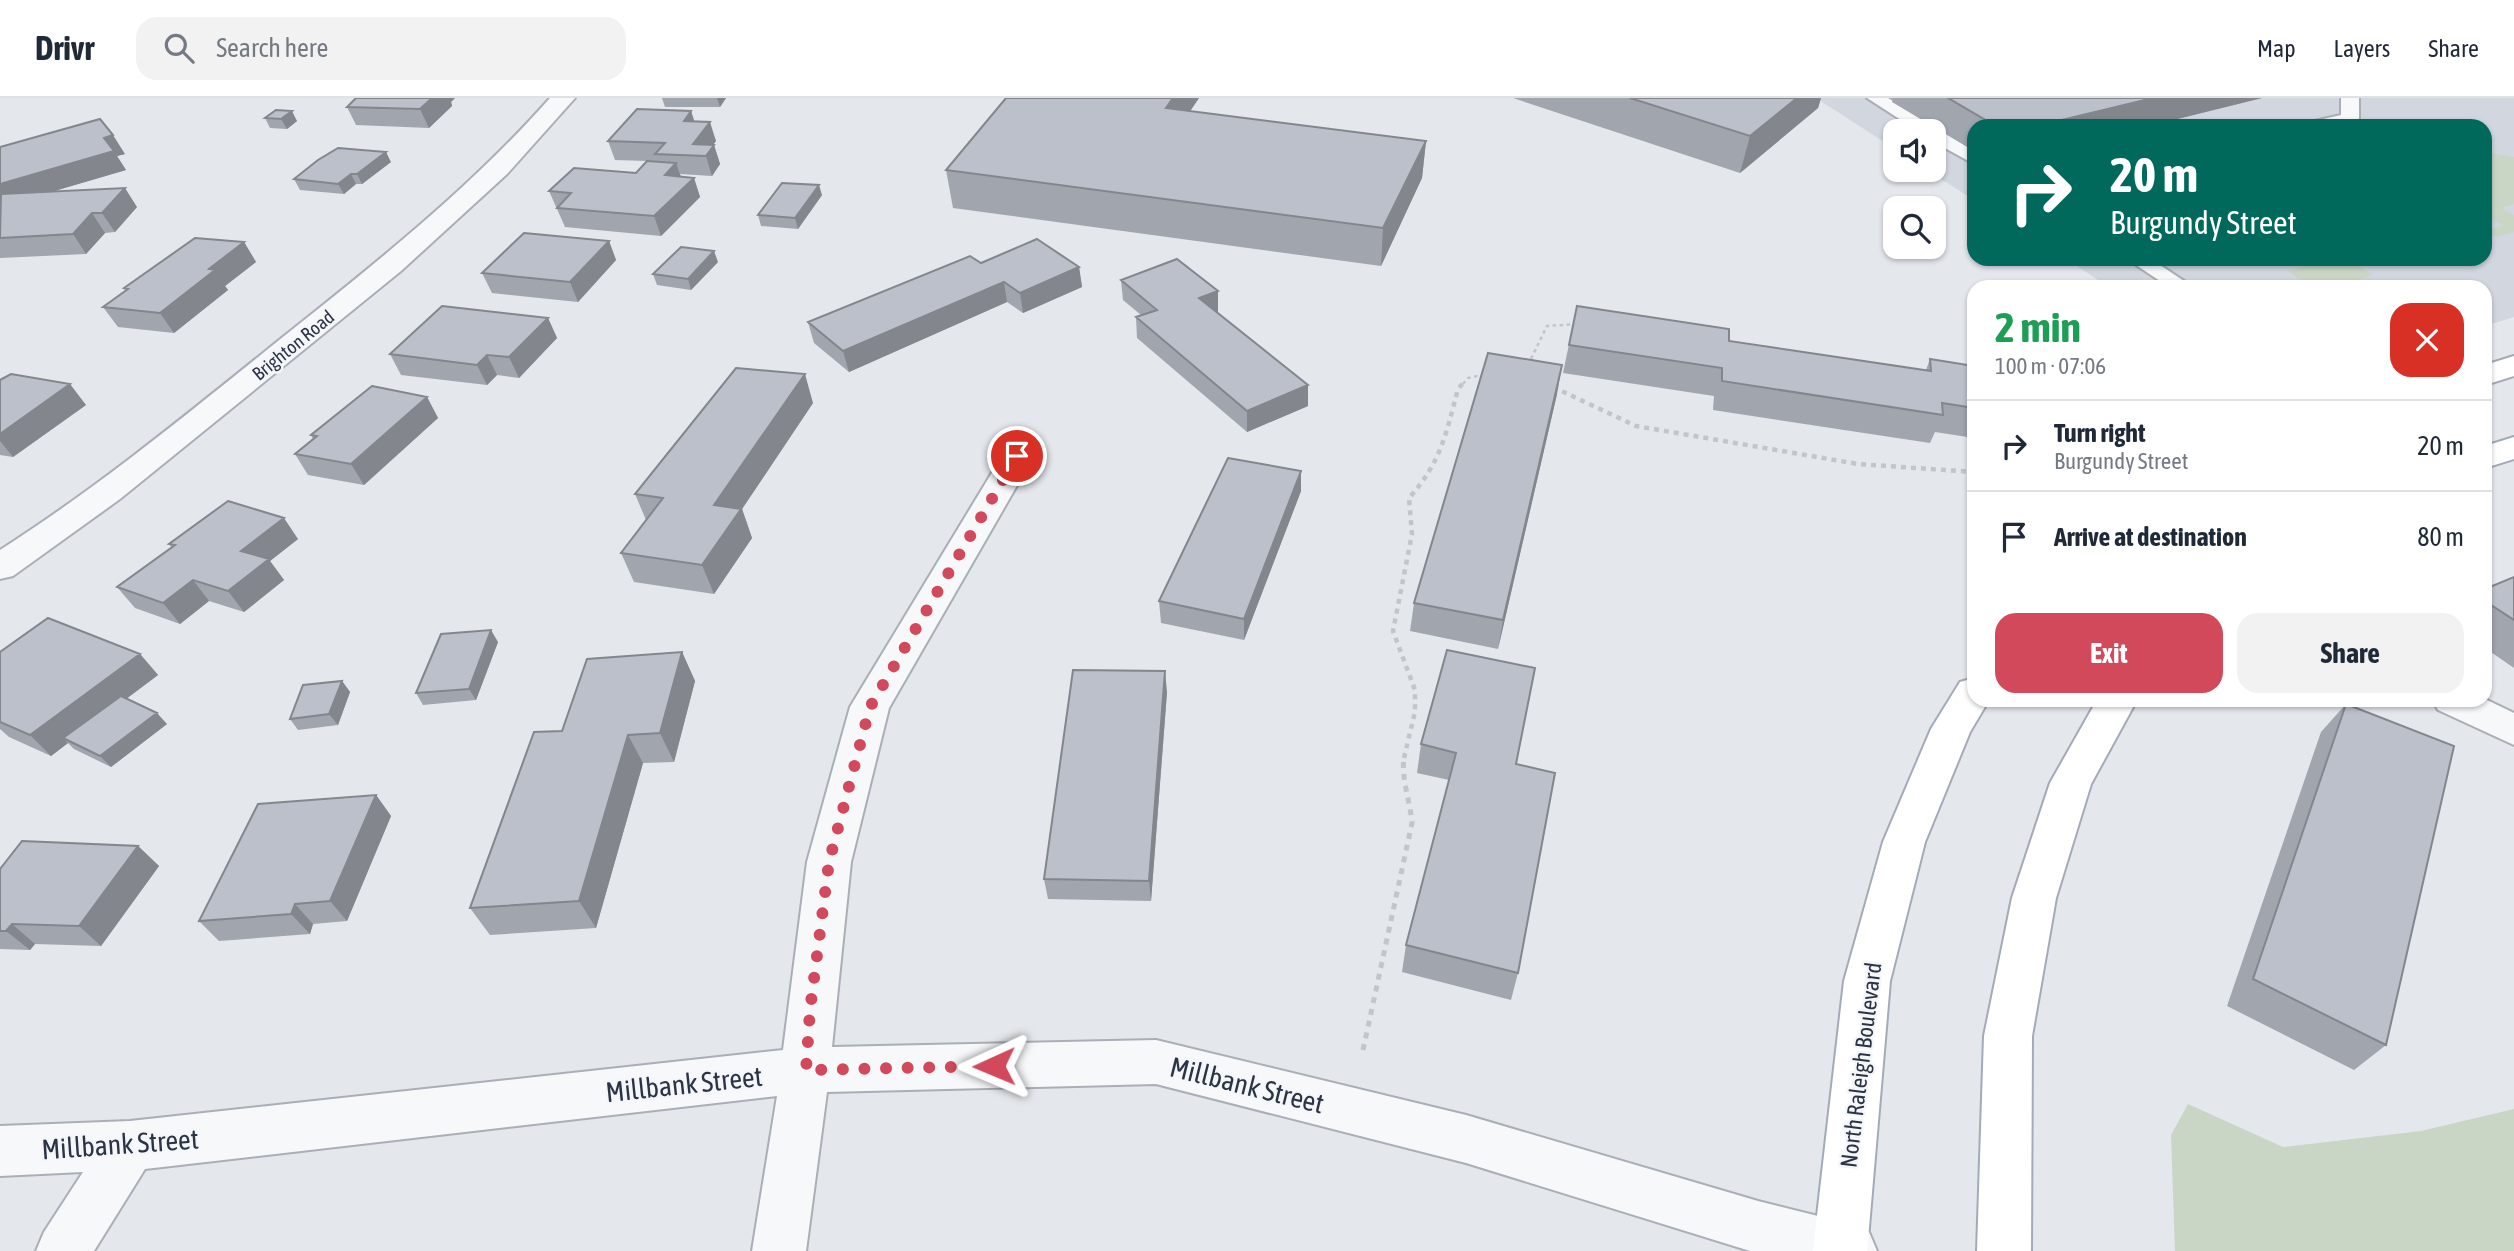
<!DOCTYPE html>
<meta charset="utf-8">
<style>
body{margin:0;font-family:"Asap Condensed",sans-serif;background:#f2f2f3;color:#1f2937;height:100vh;display:flex;flex-direction:column;font-size:26px;white-space:nowrap}
*{box-sizing:border-box;margin:0}
p{font-size:23px;color:#747a83}
.icon{flex:none;width:38px;height:38px;fill:none;stroke:currentColor;stroke-width:2;stroke-linecap:round;stroke-linejoin:round}
.map{position:relative;flex:1;overflow:hidden}
.drawer{position:absolute;left:1967px;top:182px;width:525px;height:427px;display:flex;flex-direction:column;background:#fff;border-radius:21px;box-shadow:0 2px 5px #0004}
.drawer>*{flex:none}
.banner{position:absolute;left:1967px;top:21px;width:525px;height:147px;border-radius:21px;box-shadow:0 2px 5px #0004;background:#00695c;color:#fff;overflow:hidden}
.fabs{position:absolute;left:1883px;top:21px;display:grid;gap:14px}
.fabs a{display:grid;place-items:center;width:63px;height:63px;border-radius:14px;background:#fff;box-shadow:0 2px 5px #0004;font-size:35px}
.pin{position:absolute;display:grid;place-items:center;width:60px;height:60px;color:#fff;margin:-30px;border:4px solid #fff;border-radius:50%;box-shadow:0 2px 7px #0007}
.me{position:absolute;width:77px;margin:-38px;rotate:269deg;stroke-linejoin:round;filter:drop-shadow(0 0 5px #0008)}
.turn{display:flex;align-items:center;gap:24px;height:147px;padding:0 28px;font-size:32px}
.turn .icon{width:91px;height:91px;stroke-width:2.5}
.turn b{display:block;font-size:49px;line-height:60px}
.round{display:grid;place-items:center;flex:none;width:74px;height:74px;border-radius:21px;background:#f2f2f3}
.summary{display:flex;align-items:center;justify-content:space-between;height:119px;padding:0 28px}
h1{font-size:42px;font-weight:700;line-height:52px;color:#1e9e55}
.button{display:flex;gap:14px;margin-top:auto;padding:14px 28px}
.button a{flex:1;height:80px;border-radius:21px;background:#d1495b;color:#fff;font-size:28px;font-weight:700;line-height:80px;text-align:center}
.button a+a{background:#f2f2f3;color:#1f2937}
ul{padding:0;list-style:none}
li{display:flex;align-items:center;gap:21px;height:91px;padding:0 28px;border-top:2px solid #e0e1e3}
li div{flex:1}
li b{display:block;font-size:26px}
li em{font-style:normal}
header{display:flex;align-items:center;gap:42px;box-sizing:border-box;height:98px;padding:0 35px;background:#fff;border-bottom:2px solid #e0e1e3}
header strong{font-size:33px}
nav{display:flex;gap:38px;margin-inline-start:auto;font-size:24px}
.search{width:490px;height:63px;background:#f2f2f3;display:flex;align-items:center;gap:18px;box-sizing:border-box;padding:0 24px;border-radius:21px;color:#747a83;font-size:26px}
.map>svg:first-child{display:block}
</style>
<header>
<strong>Drivr</strong>
<div class="search"><svg class="icon" aria-label="search" viewBox="0 0 24 24"><circle cx="10" cy="10" r="6"/><path d="M15 15l6 6"/></svg>Search here</div>
<nav><a>Map</a><a>Layers</a><a>Share</a></nav>
</header>
<div class="map">
<svg width="2514" height="1153" viewBox="0 0 2514 1153">
<rect width="100%" height="100%" fill="#e4e7ec"/>
<path fill="#d2d6de" d="M1816,0H2514V219L2485,228V189H2109L2066,161H2485V28H1974V102L1927,72H1934V33H1895V51Z"/>
<path fill="#c9d6c5" d="M2485,54L2514,59V106L2502,110L2514,117V134L2497,139L2485,136V133L2503,127L2485,118Z
M2327,161H2345L2374,177C2339,187 2321,199 2288,173Z
M2188,1006L2283,1049L2421,1033L2514,1011V1153H2175L2171,1037Z"/>
<g fill="none" stroke-linecap="round" stroke-linejoin="round">
<defs>
<path id="service" d="M1867,0H1888L1974,53V66L1934,44V33H1918Z
M2341,0H2359V20L2356,24L2338,28H2307L2310,24L2341,17Z
M2127,161H2151L2193,189H2169Z"/>
<path id="minor" d="M550,0H575L507,76L401,173L120,401L13,478L0,481V452C94,392 181,321 268,251C367,172 466,95 550,0Z
M1018,348L1030,351L1034,358L889,610L851,764L832,949L1156,942L1466,1017L1758,1103L1850,1126L1869,1134L1877,1153H1750L1466,1065L1156,986L827,994L806,1153H752L777,998L145,1071L94,1153H36L44,1134L83,1074L0,1078V1028L130,1023L783,952L807,764L850,609L1002,358L1006,351Z
M2485,601L2514,615V647L2438,612L2432,602Z"/>
<path id="primary" d="M2514,258V278L2485,287V267Z
M2514,339V361L2485,370V348Z
M1974,580V602H1989L1970,634L1925,744L1890,883L1867,1153H1813L1844,883L1883,744L1931,631L1960,584Z
M2097,602H2137L2091,686L2056,800L2032,938L2031,1153H1977L1984,938L2012,800L2050,685Z"/>
</defs>
<use href="#service" stroke="#a9aeb7" stroke-width="4"/>
<use href="#minor" stroke="#a9aeb7" stroke-width="4"/>
<use href="#primary" stroke="#a3abb8" stroke-width="4"/>
<path stroke="#c2c5cb" stroke-width="2.5" stroke-dasharray="3.5 3.5" stroke-linecap="butt" d="M1528,267L1547,228L1576,226
M1463,286L1468,280L1486,276"/>
<path stroke="#c2c5cb" stroke-width="4.5" stroke-dasharray="5 5" stroke-linecap="butt" d="M1553,289L1636,328L1858,366L1974,374
M1404,660L1415,614V592L1393,533L1412,436L1409,400C1441,364 1446,336 1458,291L1464,284"/>
<path stroke="#c2c5cb" stroke-width="5" stroke-dasharray="6 6" stroke-linecap="butt" d="M1363,952L1412,725C1410,702 1401,681 1404,659"/>
<use href="#service" fill="#f7f8fa" fill-rule="evenodd"/>
<use href="#minor" fill="#f7f8fa" fill-rule="evenodd"/>
<use href="#primary" fill="#fff" fill-rule="evenodd"/>
</g>
<path fill="#a1a5ae" d="M356,0H455L451,4L452,8L429,30L356,27L347,9Z
M662,0H726L720,9H665Z
M1199,0L1190,13L1426,43L1422,80L1381,168L953,110L946,72Z
M1513,0H1821L1818,10L1740,75Z
M1893,0H2262L2149,28H1974V53L1892,4Z
M276,12L297,23L287,31L270,30L265,20Z
M691,13L694,23L716,43L713,47H714L720,66L712,78L680,76L681,79L694,80L700,99L661,138L565,129L549,93L636,75L647,63L615,62L608,43Z
M0,49L125,56L117,58L126,72L54,93L137,109L115,134L105,135L86,156L0,160Z
M391,64L362,86H356L344,96L300,92L294,81Z
M822,97L798,131L761,128L758,117Z
M609,143L616,162L578,204L492,195L482,175Z
M244,144L256,164L225,188L228,192L174,235L118,229L103,209L125,193L124,190Z
M718,164L691,192L657,187L653,176Z
M981,165L1079,169L1082,189L1023,215L1007,204L849,274L814,245L808,224Z
M1121,182L1218,214H1217L1308,287V308L1247,334L1137,240L1136,219L1141,217L1123,202Z
M1577,208L1729,243L1926,272L1930,261L1974,268V340L1935,334L1930,345L1713,312L1714,298L1563,275Z
M548,220L557,240L519,280L497,277L487,287L401,277L390,256Z
M0,282L86,307L13,359L0,357Z
M1557,296L1498,551L1410,533L1414,505Z
M427,299L438,320L364,387L308,377L295,356L313,341L311,337Z
M813,305L742,411L752,440L714,496L634,484L621,455L646,422L635,396Z
M1301,373V393L1244,542L1161,525L1159,503Z
M298,441L270,463L284,482L244,514L209,503L180,526L135,510L117,489L172,450L169,446Z
M2514,479V570L2485,550V491Z
M498,544L476,602L423,607L416,595Z
M0,554L140,556L158,577L126,601L167,626L111,669L74,651L68,645L51,658L9,639L0,631Z
M682,554L695,583L674,664L643,665L596,830L490,837L470,810Z
M342,583L350,594L338,627L298,632L290,621Z
M1167,594L1151,803L1048,801L1044,781Z
M2346,606L2386,947L2354,972L2227,908L2321,634Z
M1421,646L1516,666L1518,875L1511,902L1402,874L1406,847L1449,682L1417,675Z
M376,697L391,718L347,823L313,826L310,836L219,843L199,823Z
M138,748L159,768L101,848L35,846L30,852L0,851V771Z"/>
<path fill="#83868d" d="M432,0H455L451,4L452,8L429,30L420,11Z
M717,0H726L720,9Z
M1173,0H1199L1168,46L1166,10Z
M1797,0H1821L1818,10L1740,75L1750,38Z
M2153,0H2262L2149,28H2037Z
M292,13L297,23L287,31L281,21Z
M691,13L697,32L684,23Z
M710,24L716,43L704,58L693,46Z
M113,37L125,56L117,58L126,72L0,109V86L104,40Z
M1426,43L1422,80L1381,168L1383,130Z
M714,47L720,66L712,78L706,58Z
M386,54L391,64L362,86L357,76Z
M676,65L683,85L665,77Z
M351,76L356,86L344,96L338,86Z
M694,80L700,99L661,138L654,118Z
M819,87L822,97L798,131L795,120Z
M125,90L137,109L115,134L102,115Z
M92,115L105,135L86,156L73,136Z
M609,143L616,162L578,204L570,184Z
M244,144L256,164L225,188L228,192L174,235L160,215L209,171Z
M714,153L718,164L691,192L688,181Z
M1079,169L1082,189L1023,215L1020,195Z
M1004,184L1007,204L849,274L843,253Z
M1218,193V214L1200,221L1199,200Z
M548,220L557,240L519,280L509,259Z
M487,257L497,277L487,287L477,267Z
M1562,267L1557,296L1498,551L1503,522Z
M805,276L813,305L742,411L752,440L714,496L702,467L714,407Z
M70,286L86,307L13,359L0,343V336Z
M1308,287V308L1247,334V313Z
M427,299L438,320L364,387L351,366Z
M1301,373V393L1244,542V521Z
M284,420L298,441L270,463L284,482L244,514L228,493L241,453Z
M193,482L209,503L180,526L163,505Z
M491,532L498,544L476,602L469,591Z
M682,554L695,583L674,664L660,635Z
M140,556L158,577L70,643L63,640L68,645L51,658L30,637Z
M1165,573L1167,594L1151,803L1149,783Z
M342,583L350,594L338,627L329,616Z
M157,615L167,626L111,669L100,658Z
M628,637L643,665L596,830L579,803Z
M376,697L391,718L347,823L330,803Z
M138,748L159,768L101,848L79,828Z
M295,806L313,826L310,836L291,816Z
M12,826L35,846L30,852L6,833Z"/>
<path fill="#bbc0ca" stroke="#83868d" stroke-width="2" d="M356,0H432L420,11L347,9Z
M1006,0H1173L1166,10L1426,43L1383,130L946,72Z
M1630,0H1797L1750,38Z
M1948,0H2153L2037,28H1996Z
M637,11L691,13L684,23L710,24L693,46L714,47L706,58L655,56L665,45L608,43Z
M276,12L292,13L281,21L265,20Z
M100,21L113,37L104,40L114,53L0,86V49Z
M338,50L386,54L357,76H351L338,86L294,81L318,62Z
M647,63L676,65L665,77L694,80L654,118L557,110L571,95L549,93L574,70L636,75Z
M782,85L819,87L795,120L758,117Z
M125,90L102,115H92L73,136L0,140L1,96Z
M524,135L609,143L570,184L482,175Z
M195,140L244,144L209,171L215,172L160,215L103,209L128,191L124,190Z
M1037,141L1079,169L1020,195L1004,184L843,253L808,224L970,158L981,165Z
M681,149L714,153L688,181L653,176Z
M1177,161L1218,193L1199,200L1308,287L1247,313L1136,219L1157,212L1121,182Z
M442,208L548,220L509,259L487,257L477,267L390,256Z
M1577,208L1729,231V243L1931,273L1930,261L1974,268V310L1942,305L1943,317L1722,283V270L1569,247Z
M1488,255L1562,267L1503,522L1414,505Z
M736,270L805,276L714,407L741,411L702,467L621,455L663,400L635,396Z
M11,276L70,286L0,336V282Z
M372,288L427,299L351,366L295,356L317,338L311,337Z
M1228,360L1301,373L1244,521L1159,503Z
M228,403L284,420L241,453L269,461L228,493L193,482L163,505L117,489L175,447L169,446Z
M2514,479V522L2485,503V491Z
M48,520L140,556L30,637L0,624V554Z
M491,532L469,591L416,595L441,536Z
M1447,552L1535,570L1516,666L1555,675L1518,875L1406,847L1456,655L1421,646Z
M682,554L660,635L628,637L579,803L470,810L534,634L562,633L587,561Z
M1073,572L1165,573L1149,783L1044,781Z
M342,583L329,616L290,621L303,587Z
M121,598L157,615L100,658L63,640Z
M2346,606L2454,648L2386,947L2253,881Z
M376,697L330,803L295,806L291,816L199,823L258,706Z
M22,743L138,748L79,828L12,826L6,833H0V771Z"/>
<g fill="none" stroke-linecap="round" stroke-linejoin="round">
<path stroke="#d1495b" stroke-width="12" stroke-dasharray="0 21.6" d="M994,968L806,972L810,912L829,764L870,609L1017,358"/>
</g>
<g text-anchor="middle" dominant-baseline="central" stroke-width="5" stroke-linejoin="round" paint-order="stroke">
<g font-size="19" fill="#2b3445" stroke="#f4f6f9">
<text transform="translate(293 247) rotate(-39)">Brighton Road</text>
</g>
<g font-size="23" fill="#2b3445" stroke="#f4f6f9">
<text transform="translate(1861 967) rotate(-83)">North Raleigh Boulevard</text>
</g>
<g font-size="28" fill="#2b3445" stroke="#f4f6f9">
<text transform="translate(684 986) rotate(-6)">Millbank Street</text>
<text transform="translate(1247 987) rotate(14)">Millbank Street</text>
<text transform="translate(120 1046) rotate(-4)">Millbank Street</text>
</g>
</g>
</svg>
<div class="fabs">
<a><svg class="icon" aria-label="sound" viewBox="0 0 24 24"><path d="M4 9h4l5-4v14l-5-4H4zM17 9q2 3 0 6"/></svg></a>
<a><svg class="icon" aria-label="search" viewBox="0 0 24 24"><circle cx="10" cy="10" r="6"/><path d="M15 15l6 6"/></svg></a>
</div>
<div class="pin" style="left:1017px;top:358px;background:#d93025"><svg class="icon" aria-label="arrive" viewBox="0 0 24 24"><path d="M6 21V4h12l-3 4 3 4H6"/></svg></div>
<svg class="me" style="left:994px;top:968px" viewBox="-20 -20 40 40"><path d="M0-17L14 15 0 8-14 15z" fill="#d1495b" stroke="#fff" stroke-width="4"/></svg>
<div class="banner">
<div class="turn"><svg class="icon" aria-label="right" viewBox="0 0 24 24"><path d="M7 20v-9h11M14 6l5 5-5 5"/></svg><div><b>20 m</b>Burgundy Street</div></div>
</div>
<section class="drawer">
<div class="summary"><div><h1>2 min</h1><p>100 m · 07:06</p></div><a class="round" style="background:#d93025;color:#fff"><svg class="icon" aria-label="close" viewBox="0 0 24 24"><path d="M6 6l12 12M18 6L6 18"/></svg></a></div>
<ul>
<li><svg class="icon" aria-label="right" viewBox="0 0 24 24"><path d="M7 20v-9h11M14 6l5 5-5 5"/></svg><div><b>Turn right</b><p>Burgundy Street</p></div><em>20 m</em></li>
<li><svg class="icon" aria-label="arrive" viewBox="0 0 24 24"><path d="M6 21V4h12l-3 4 3 4H6"/></svg><div><b>Arrive at destination</b></div><em>80 m</em></li>
</ul>
<div class="button"><a>Exit</a><a>Share</a></div>
</section>
</div>
